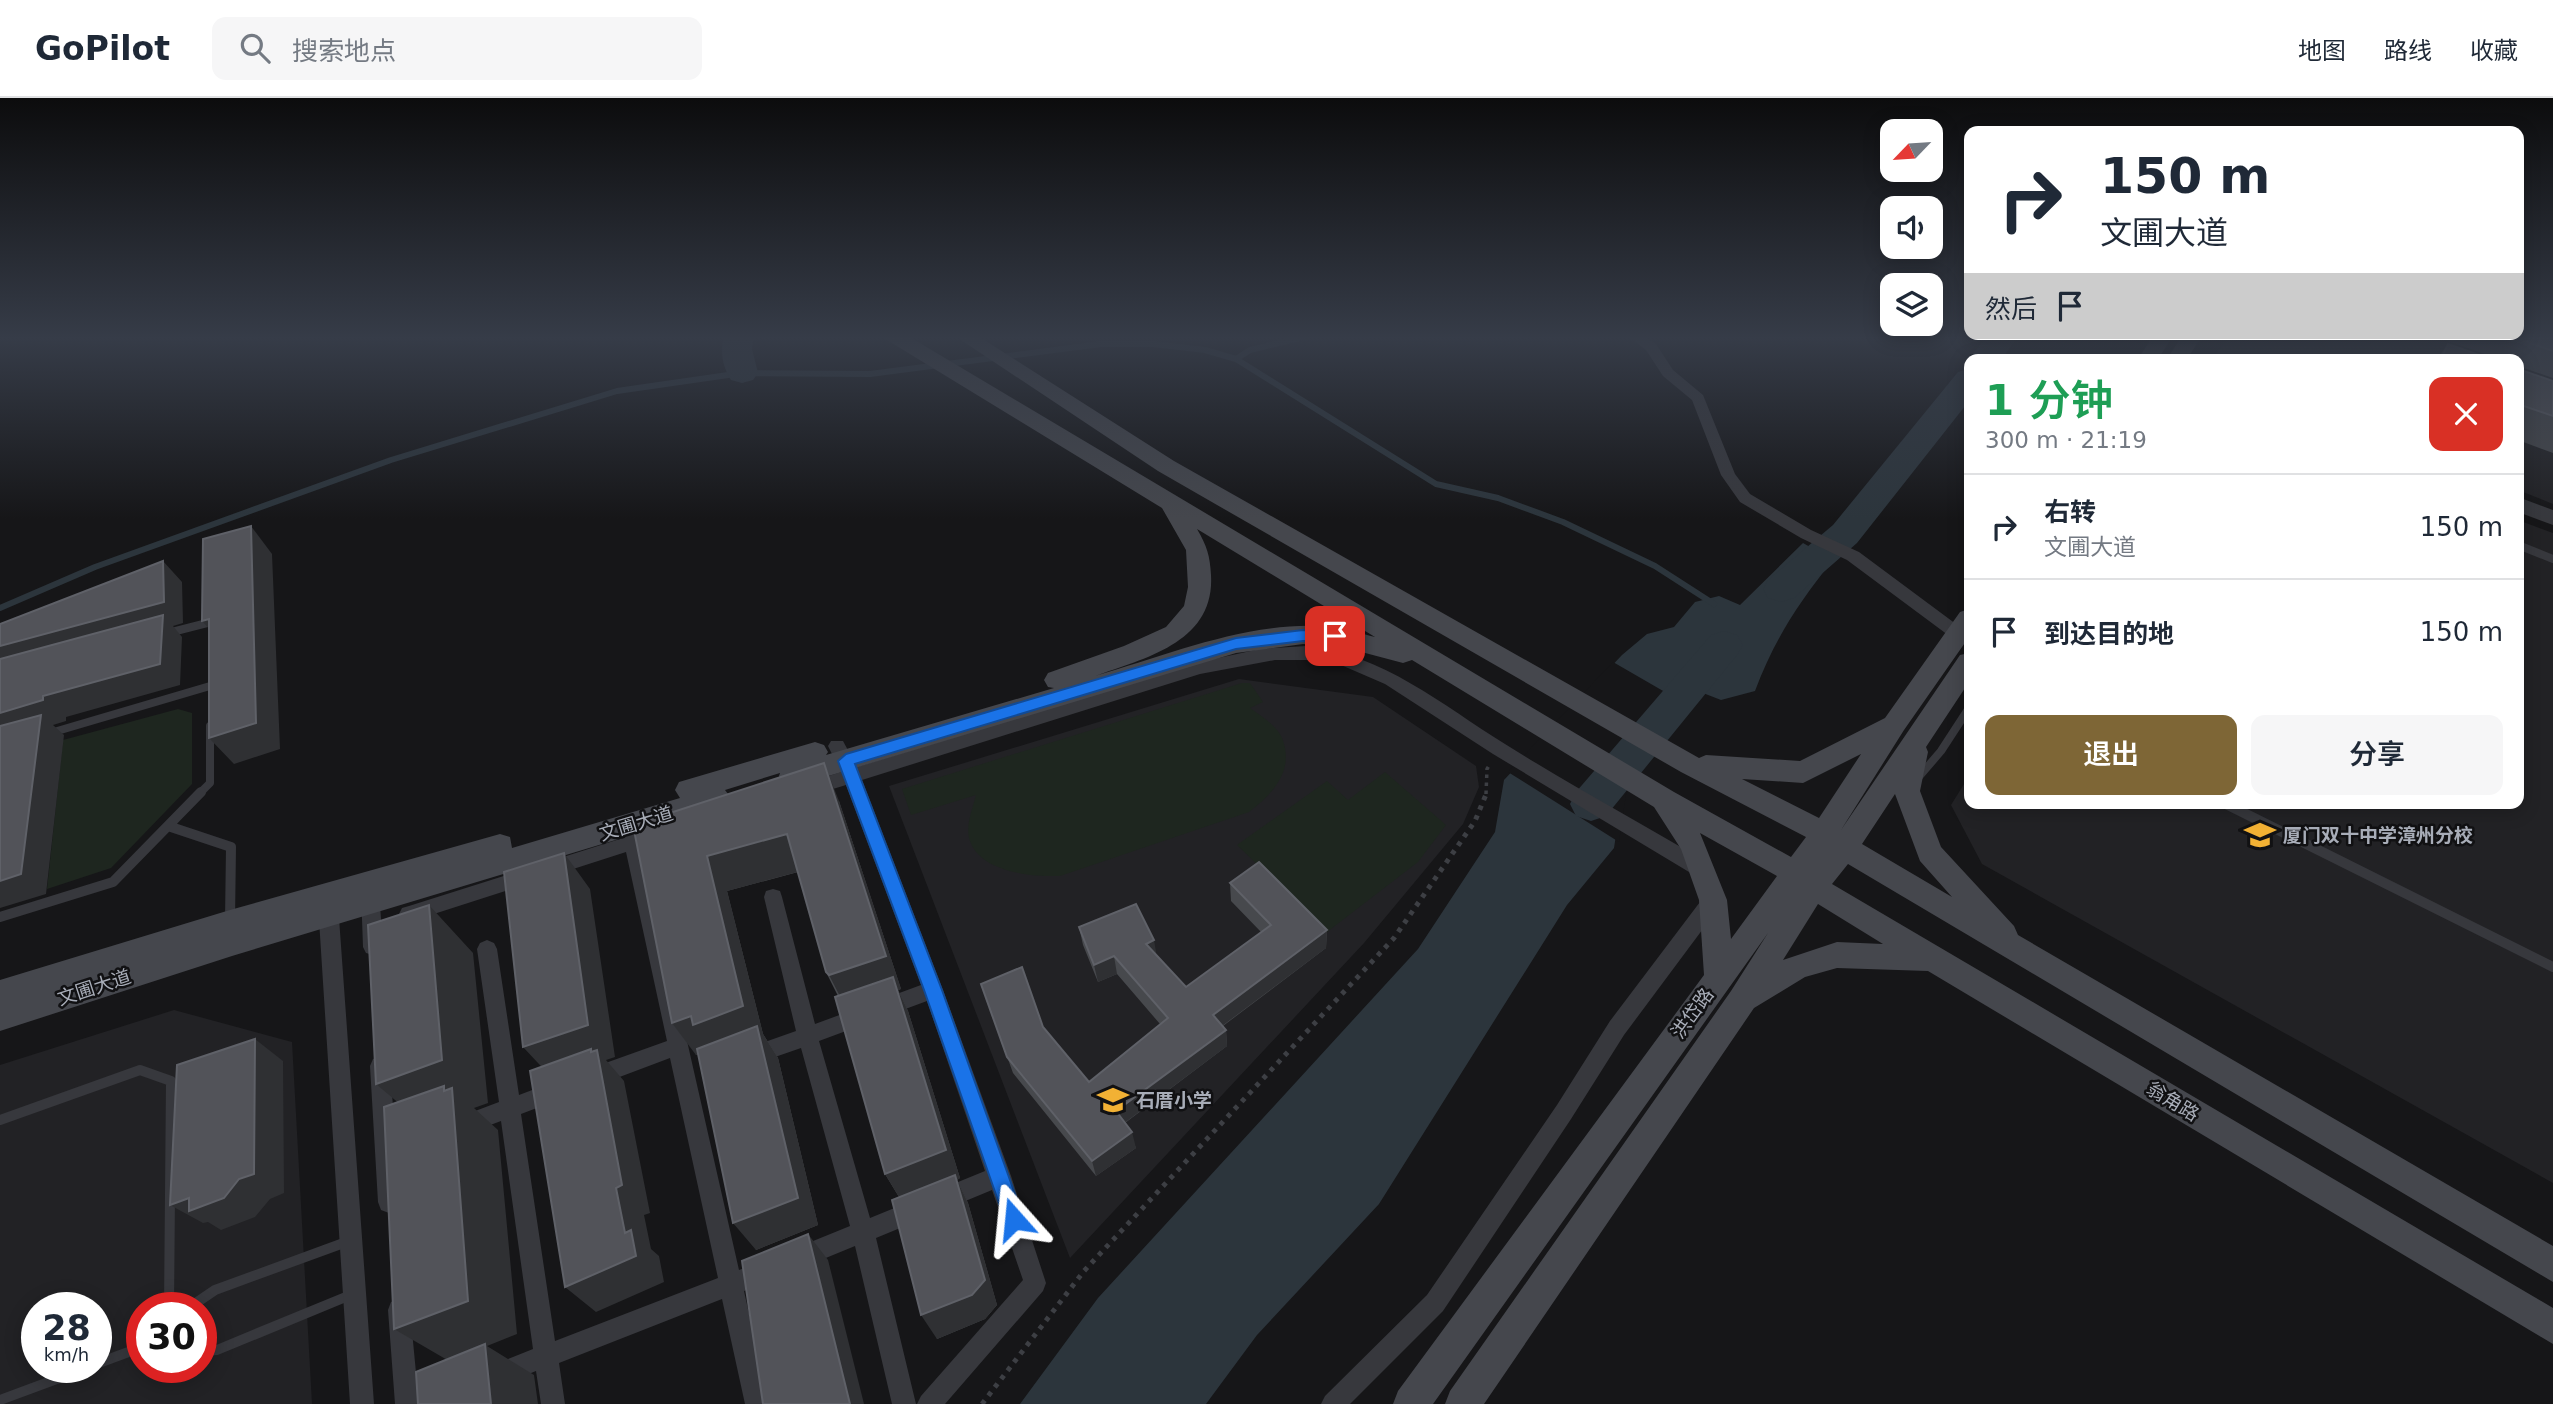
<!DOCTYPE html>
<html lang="zh">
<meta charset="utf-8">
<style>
body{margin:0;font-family:"DejaVu Sans","Noto Sans SC",sans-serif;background:#f6f6f7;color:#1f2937;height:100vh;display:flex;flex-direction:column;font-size:26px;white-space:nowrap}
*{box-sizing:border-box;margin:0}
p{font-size:23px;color:#747a83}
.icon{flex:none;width:38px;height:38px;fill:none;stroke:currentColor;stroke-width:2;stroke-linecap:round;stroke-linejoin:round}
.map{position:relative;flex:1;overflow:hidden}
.panel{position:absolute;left:1964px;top:256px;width:560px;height:455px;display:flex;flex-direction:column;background:#fff;border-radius:14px;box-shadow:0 4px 18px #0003}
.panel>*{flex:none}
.hud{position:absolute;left:1964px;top:28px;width:560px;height:214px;border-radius:14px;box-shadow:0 4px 18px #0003;background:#fff;color:#1f2937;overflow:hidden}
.needle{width:46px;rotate:245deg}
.controls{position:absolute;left:1880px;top:21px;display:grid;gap:14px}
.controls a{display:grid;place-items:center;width:63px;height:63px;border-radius:14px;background:#fff;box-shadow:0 4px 18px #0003;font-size:35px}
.speed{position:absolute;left:21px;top:1194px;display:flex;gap:14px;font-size:35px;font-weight:700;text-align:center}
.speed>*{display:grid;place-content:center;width:91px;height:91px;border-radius:50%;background:#fff;box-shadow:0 4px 18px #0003;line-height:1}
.speed small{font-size:18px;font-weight:400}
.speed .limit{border:10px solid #d22;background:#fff;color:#111}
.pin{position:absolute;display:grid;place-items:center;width:60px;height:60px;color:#fff;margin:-30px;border-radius:14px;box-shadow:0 4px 10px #0006}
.me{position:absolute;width:77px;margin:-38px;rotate:342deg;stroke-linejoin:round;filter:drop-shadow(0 0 5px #0008)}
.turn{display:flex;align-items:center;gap:24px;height:147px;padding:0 21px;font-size:32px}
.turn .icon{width:91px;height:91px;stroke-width:2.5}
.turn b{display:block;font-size:49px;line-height:60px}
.then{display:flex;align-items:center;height:66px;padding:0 21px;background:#0003;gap:14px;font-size:26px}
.round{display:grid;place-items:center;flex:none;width:74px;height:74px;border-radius:14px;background:#f6f6f7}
.head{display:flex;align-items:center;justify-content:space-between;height:119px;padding:0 21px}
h1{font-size:42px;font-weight:600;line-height:52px;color:#1e9e55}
.button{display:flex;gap:14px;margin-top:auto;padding:14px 21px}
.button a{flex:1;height:80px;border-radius:14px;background:#7e6636;color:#fff;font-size:28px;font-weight:600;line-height:80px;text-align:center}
.button a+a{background:#f6f6f7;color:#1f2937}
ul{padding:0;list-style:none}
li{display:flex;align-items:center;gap:21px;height:105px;padding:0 21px;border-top:2px solid #e0e1e3}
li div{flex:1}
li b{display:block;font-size:26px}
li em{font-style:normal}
header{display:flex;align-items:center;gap:42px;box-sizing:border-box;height:98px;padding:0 35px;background:#fff;border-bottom:2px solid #e0e1e3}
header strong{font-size:33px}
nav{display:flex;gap:38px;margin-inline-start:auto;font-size:24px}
.search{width:490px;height:63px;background:#f6f6f7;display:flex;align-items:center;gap:18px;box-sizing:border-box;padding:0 24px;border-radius:14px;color:#747a83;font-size:26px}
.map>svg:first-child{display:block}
</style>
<header>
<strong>GoPilot</strong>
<div class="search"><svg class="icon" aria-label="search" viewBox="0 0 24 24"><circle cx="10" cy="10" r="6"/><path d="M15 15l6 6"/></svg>搜索地点</div>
<nav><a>地图</a><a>路线</a><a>收藏</a></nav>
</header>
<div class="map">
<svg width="2553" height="1306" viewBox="0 0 2553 1306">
<rect width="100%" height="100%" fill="#161618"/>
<path fill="#222225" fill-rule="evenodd" d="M2229,238H2553V406L2518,392V261H2219L2216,256Z
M2518,422L2553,435V1085L1982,766L1951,707L1969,678V705H2518Z
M1239,581L1373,599L1476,668L1479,689L1463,726L1364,845L1070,1160L889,688Z
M174,912L292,944L312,1306H0V967ZM37,1209H96V1269H37ZM142,1209H201V1269H142Z"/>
<path fill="#1e261f" d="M1242,585H1250L1263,604L1250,610C1260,617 1277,628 1282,640C1295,672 1273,696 1249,714L1060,778C1031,779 978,774 969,740C966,725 973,710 976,697L911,717L902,691Z
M178,611L192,615V686L111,770L47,791L63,642Z
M1385,674L1446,727L1418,764L1327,834L1237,747L1327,683L1348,702Z"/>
<path fill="#2c353c" d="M1803,445L1833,462C1799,504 1774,542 1755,593L1721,602L1685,588L1630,647L1614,750L1567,807L1379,1106L1257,1237L1206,1306H1020L1098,1200L1418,851L1495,734L1504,682L1622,557L1647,536L1674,529L1695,504L1719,498L1740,507Z"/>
<path fill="#161618" d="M1613,564L1677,601L1633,649L1619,744L1508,674Z"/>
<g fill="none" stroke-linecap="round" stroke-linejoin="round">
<path stroke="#2c353c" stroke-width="6" d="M1236,261L1250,252L1308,238
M0,510L95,469L391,362L617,293L742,275L870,276L1101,246H1153L1205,252L1236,261L1436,386L1498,400L1563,424L1655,468L1714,506"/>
<path fill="#2c353c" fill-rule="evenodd" d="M724,238H754L752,251L758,275L753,282L742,285L731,282C722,268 720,253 724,238Z
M1987,238H2018L2002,261H1969Z
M1969,271V303L1857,445L1794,500L1781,504L1768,500L1763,491L1768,482L1833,427L1958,274Z
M1724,533L1737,537L1743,547L1737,557L1606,718L1591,723L1576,718L1570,706L1576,694L1711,537Z"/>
<path stroke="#3d3f44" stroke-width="3.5" stroke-dasharray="3.5 4.5" stroke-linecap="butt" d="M1486,696L1487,671L1490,666"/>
<path stroke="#3d3f44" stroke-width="5" stroke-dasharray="4.5 6" stroke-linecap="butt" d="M982,1306L1084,1173L1394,840L1475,723L1487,694"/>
<path stroke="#37383d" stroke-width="8" d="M2518,447L2553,461
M168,535L211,524
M47,636L210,588
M1917,681L1941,653L1969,610
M199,696L210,685V628"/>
<path stroke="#37383d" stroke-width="10" d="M2224,705L2553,869
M168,728L231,749L230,822
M0,819L113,784L201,694
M0,1022L140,972L171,983L169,1209
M190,1209L215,1192L349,1143
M201,1253L217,1252L353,1196
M96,1266L142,1249
M0,1302L89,1269"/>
<path fill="#37383d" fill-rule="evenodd" d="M1628,238H1644L1656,246L1673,272L1703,297L1735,376L1750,396L1811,432L1859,454L1964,532L1966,536L1964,540H1952L1847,462L1801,440L1740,404L1721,377L1692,302L1663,278L1646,252Z
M1306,548C1383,556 1442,607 1505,646C1572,688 1641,725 1708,765L1710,771L1708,777L1701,779L1694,777L1493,656L1385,586L1341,567L1321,562H1275L1200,576L862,682L943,892L1011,1078L1046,1185L1043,1193L945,1306H917L921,1298L1023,1182L992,1092L876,1140L916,1306H892L855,1148L799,1171L791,1168L788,1160L791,1152L850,1128L801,950L752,967L745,965L742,958L745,951L796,933L764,799L766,793L773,791L780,793L782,799L815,926L921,887L846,687L810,698L804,696L801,691L804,686L841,674L828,648L831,643H843L857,669L1200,564L1260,551ZM927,903L985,1073L870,1120L819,943Z
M631,727L637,730L640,735L659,728L665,731L668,736L665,741L643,749L739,1172L767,1162L775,1165L778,1173L775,1181L744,1193L769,1306H745L722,1201L559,1265L565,1306H541L536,1273L499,1288L491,1284L487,1276L491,1268L533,1251L501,1023L461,1038L454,1035L450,1028L454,1021L499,1004L477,851L480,845L487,842L494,845L497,851L519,997L556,983L563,986L566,993L563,1000L521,1016L555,1243L718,1180L670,960L593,989L586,986L583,979L586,972L667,943L626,754L409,824L402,822L399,816L402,810L409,808L623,740L625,730Z
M370,785L377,787L379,793L383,849L380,855L373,857L366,855L363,849L361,793L363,787Z
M1713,794L1720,796L1722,802L1720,808L1624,937L1571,1021L1443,1213L1350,1306H1321L1325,1298L1427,1197L1557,1007L1610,923L1706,796Z
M328,798L335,800L338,806L374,1306H350L318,806L321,800Z
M380,958L387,961L390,968L400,1104L397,1112L389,1115L381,1112L378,1104L370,968L373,961Z
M399,1201L407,1204L410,1212L419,1306H395L388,1212L391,1204Z"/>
<path fill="#37383d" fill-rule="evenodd" d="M2518,399L2553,412V427L2518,414Z"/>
<path fill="#45474d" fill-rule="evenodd" d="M884,238H908L1674,694L1791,759L1806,739L1681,674L1158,373L955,238H978L1174,363L1699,660L1706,657L1800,663L1885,620L1960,514L1969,511V539L1904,632L1841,732L1960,557L1969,555V584L1926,649L1928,654L1920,693L1941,749L2014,828L2018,837L2553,1148V1184L1848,766L1832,786L2553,1210V1246L1928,873L1837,870L1805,879L1754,910L1484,1306H1445L1450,1293L1731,893L1768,835L1433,1306H1393L1398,1293L1704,877L1699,802L1681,751L1654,709L1412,562L1403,565L1335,547L1303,546L1236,555L792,689L783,686L779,678L780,675L725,692L731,700L728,708L718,711L232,858L0,933V882L230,812L500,736L510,739L512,750L680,700L675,692L679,684L815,644L824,647L828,654L826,657L1054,590L1048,589L1044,582L1048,575L1124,548L1166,529L1184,508L1188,489L1186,452L1162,410L887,242ZM1197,431L1375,539C1361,536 1347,530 1333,529C1253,521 1171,556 1095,578C1146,560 1215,544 1211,477C1210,458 1207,448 1197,431ZM1861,656L1819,720L1742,681L1803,685ZM1895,696L1920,763L1952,799L1862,746ZM1700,735L1777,778L1731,841L1727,802ZM1818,806L1883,846L1837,844L1783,862Z
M2153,238H2173L2158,261H2138Z
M2182,238H2202L2187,261H2167Z"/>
</g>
<path fill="#47494d" d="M2434,238H2553V280L2518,268V261H2499Z
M2448,246L2490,261H2437Z
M2518,271L2553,283V355L2518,342Z
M839,703L901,891L898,892L908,913L960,1080L957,1082L968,1105L997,1207L985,1221L937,1241L899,1099L885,1076L838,898L826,874L798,774L727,793L763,936L778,960L818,1127L756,1152L698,956L696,957L633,727Z
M1230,785L1327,832L1326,850L1223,928L1226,932L1227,948L1125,1025L1136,1050L1096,1078L1013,975L981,886L1043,929L1089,984L1160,926L1117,876L1098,884L1083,847L1079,829L1156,856L1186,889L1261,834L1231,803Z"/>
<path fill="#2f3033" d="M251,428L272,456L280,651L234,666L209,640Z
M163,463L182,484L183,525L173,528L182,539L180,587L66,619V623L53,627L64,637L46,796L0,810V548Z
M209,521L226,549L202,523Z
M824,665L839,703L901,891L898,892L908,913L960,1080L957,1082L968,1105L997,1207L985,1221L937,1241L921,1217L902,1104L885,1076L846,910L829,877Z
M787,736L805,772L727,793L763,936L778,960L818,1127L756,1152L733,1125L710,952L696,957L672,925L707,758Z
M564,755L590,791L615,959L606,962L624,983L650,1115L644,1117L651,1151L659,1158L664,1184L596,1214L565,1189L625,1135L553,981L523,949Z
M429,807L473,855L488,1005L474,1010L498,1032L517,1236L487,1248L534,1277L538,1306H491L449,1263L394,1231L426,1028L376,986Z
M1327,832L1326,850L1214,934L1213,917Z
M1154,842L1157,860L1146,846Z
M1114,858L1117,876L1098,884L1094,867Z
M1226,932L1227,948L1119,1029L1116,1013Z
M255,941L283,963L284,1095L270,1101L255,1119L221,1132L208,1124L203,1125L170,1107Z
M1132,1034L1136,1050L1096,1078L1092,1063Z
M808,1136L828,1162L864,1306H850Z"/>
<path fill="#525359" stroke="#5f6168" stroke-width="2" d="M2510,238H2553V253Z
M2448,246L2490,261H2441Z
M2518,271L2553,283V318L2518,306Z
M251,428L256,625L209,640V521L202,523L203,441Z
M163,463L164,504L0,548V526Z
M163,517L160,566L43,598V602L0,615V561Z
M41,617L21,776L0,783V628Z
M824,665L886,858L829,877L826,874L787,736L707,758L743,908L693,927L691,918L672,925L633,727Z
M564,755L588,927L523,949L504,774Z
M1259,764L1327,832L1213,917L1226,932L1116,1013L1132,1034L1092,1063L1007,959L981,886L1022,869L1043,929L1089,984L1168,920L1114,858L1094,867L1079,829L1136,806L1154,842L1146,846L1186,889L1271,827L1230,785Z
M429,807L442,962L376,986L368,827Z
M893,879L946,1052L885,1076L835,899Z
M757,928L798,1100L733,1125L697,951Z
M255,941L254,1076L239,1081L224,1100L189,1113V1100L170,1107L177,967Z
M591,951V954L597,952L622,1087L616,1090L625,1135L631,1132L636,1158L565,1189L530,973Z
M444,988V993L452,990L468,1203L394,1231L384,1009Z
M955,1077L985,1182L972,1197L921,1217L892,1102Z
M808,1136L850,1306H763L742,1163Z
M485,1246L491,1306H418L416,1274Z"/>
<linearGradient id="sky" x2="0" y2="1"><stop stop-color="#0c0c0d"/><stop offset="0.57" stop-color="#363c48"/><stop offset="1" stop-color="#363c48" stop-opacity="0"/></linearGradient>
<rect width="2553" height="421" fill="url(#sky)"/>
<path fill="#1a73e8" stroke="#114b97" stroke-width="2" d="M1303,532L1335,533L1343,538L1335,544L1303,543L1236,551L855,666L942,892L1024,1121L1021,1128L1014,1131L1007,1128L924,892L838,663L846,656L1236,540Z"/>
<defs>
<symbol id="school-bare" viewBox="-9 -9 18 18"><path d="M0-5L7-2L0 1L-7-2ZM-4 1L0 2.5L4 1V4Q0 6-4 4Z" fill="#f2b134" stroke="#111113" stroke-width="2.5" paint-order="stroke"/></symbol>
</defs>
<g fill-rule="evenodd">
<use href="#school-bare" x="2238" y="715" width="44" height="44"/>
<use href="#school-bare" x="1091" y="980" width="44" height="44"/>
</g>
<g text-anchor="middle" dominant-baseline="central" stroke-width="5" stroke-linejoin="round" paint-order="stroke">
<g font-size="19" fill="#a8adb8" stroke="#111113">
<text transform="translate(636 725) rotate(-17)">文圃大道</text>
<text transform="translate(94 889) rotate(-18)">文圃大道</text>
<text transform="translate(1692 915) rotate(-54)">洪岱路</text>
<text transform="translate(2173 1003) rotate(31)">翁角路</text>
</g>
<g font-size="19" font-weight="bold" fill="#a8adb8" stroke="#111113" text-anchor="start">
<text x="2283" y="737">厦门双十中学漳州分校</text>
<text x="1136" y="1002">石厝小学</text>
</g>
</g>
</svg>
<div class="controls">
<a><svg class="needle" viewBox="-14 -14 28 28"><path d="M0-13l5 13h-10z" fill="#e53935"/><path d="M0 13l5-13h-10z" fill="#747a83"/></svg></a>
<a><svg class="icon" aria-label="sound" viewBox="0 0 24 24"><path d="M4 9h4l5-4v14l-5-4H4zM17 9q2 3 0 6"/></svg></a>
<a><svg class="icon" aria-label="layers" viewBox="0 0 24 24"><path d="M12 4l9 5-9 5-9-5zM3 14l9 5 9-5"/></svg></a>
</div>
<div class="speed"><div>28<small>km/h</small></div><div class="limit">30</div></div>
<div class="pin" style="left:1335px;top:538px;background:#d93025"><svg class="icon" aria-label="arrive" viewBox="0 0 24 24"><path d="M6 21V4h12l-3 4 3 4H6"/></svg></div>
<svg class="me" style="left:1014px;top:1121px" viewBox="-20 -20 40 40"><path d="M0-17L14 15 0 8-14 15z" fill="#1a73e8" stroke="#fff" stroke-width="4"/></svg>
<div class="hud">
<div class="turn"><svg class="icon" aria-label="right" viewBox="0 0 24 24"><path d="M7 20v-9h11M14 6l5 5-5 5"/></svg><div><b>150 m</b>文圃大道</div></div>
<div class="then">然后<svg class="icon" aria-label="arrive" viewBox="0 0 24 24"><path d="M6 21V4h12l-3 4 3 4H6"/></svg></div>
</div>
<section class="panel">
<div class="head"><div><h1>1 分钟</h1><p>300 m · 21:19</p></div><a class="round" style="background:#d93025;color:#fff"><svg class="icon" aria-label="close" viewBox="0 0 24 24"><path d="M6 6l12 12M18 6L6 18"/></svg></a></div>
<ul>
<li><svg class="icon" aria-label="right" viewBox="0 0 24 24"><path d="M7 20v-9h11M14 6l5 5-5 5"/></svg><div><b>右转</b><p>文圃大道</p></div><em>150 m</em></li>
<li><svg class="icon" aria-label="arrive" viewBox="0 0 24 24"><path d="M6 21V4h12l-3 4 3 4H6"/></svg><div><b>到达目的地</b></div><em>150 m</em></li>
</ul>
<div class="button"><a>退出</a><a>分享</a></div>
</section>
</div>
